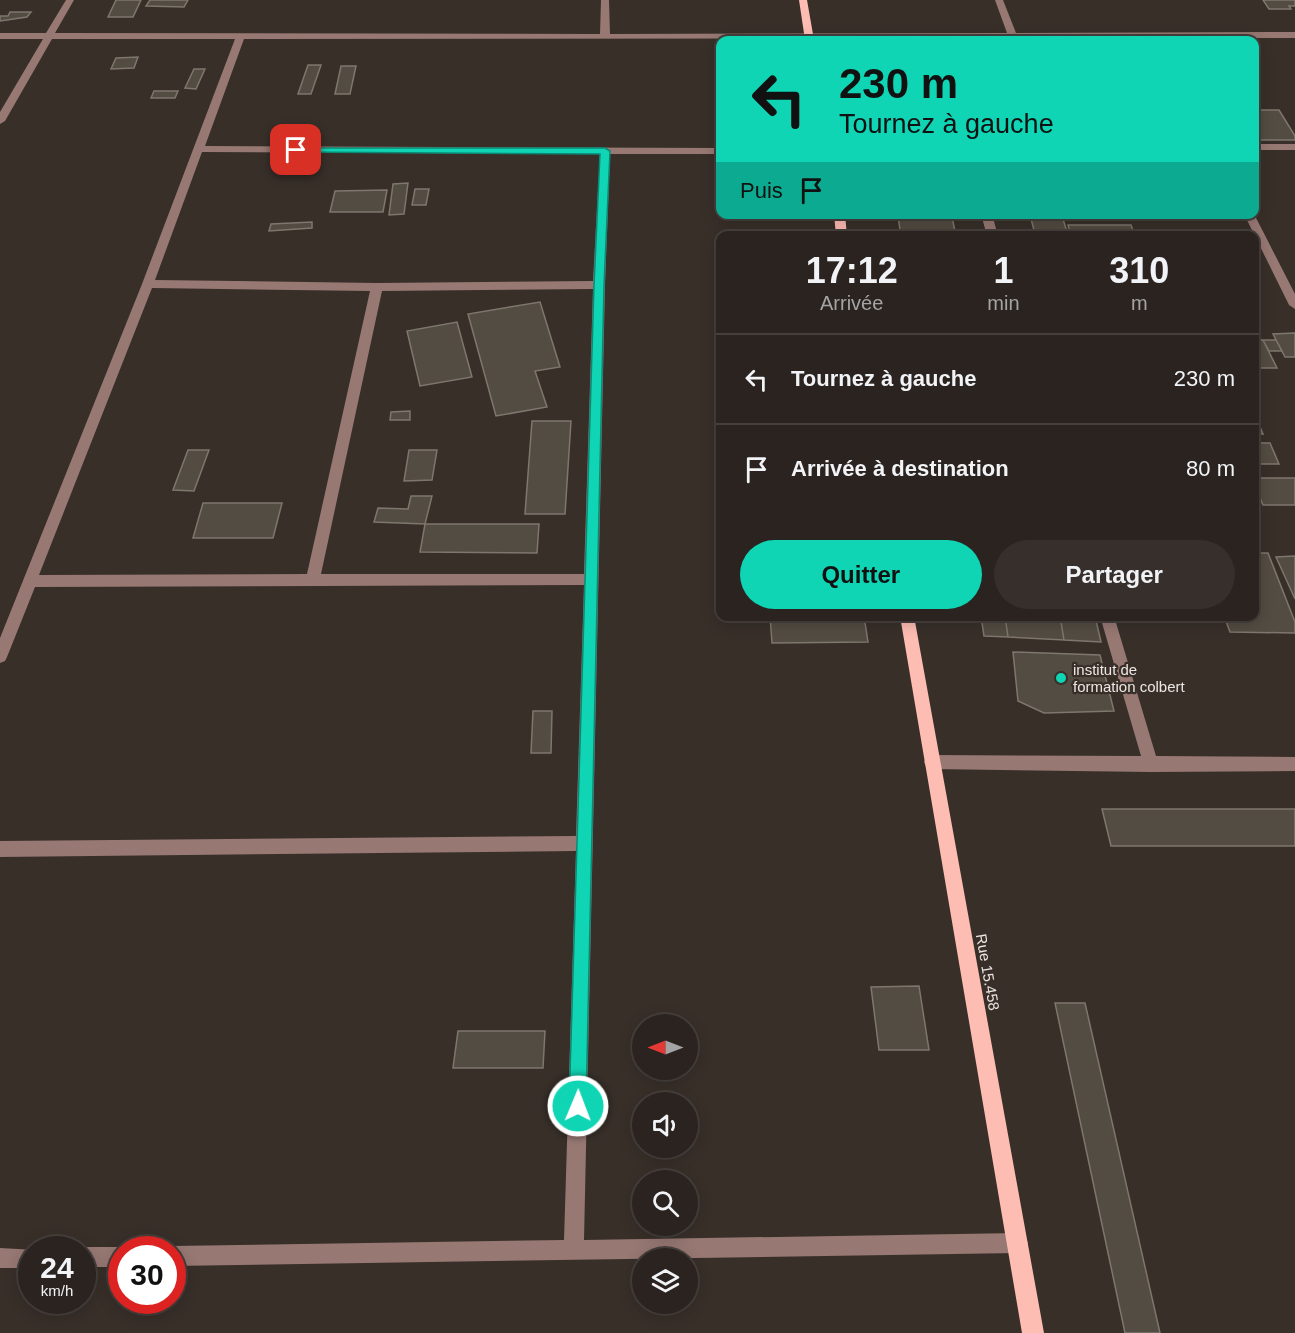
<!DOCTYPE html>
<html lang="fr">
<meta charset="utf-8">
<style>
body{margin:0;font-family:Arial,sans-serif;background:#362f2c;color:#f1f3f6;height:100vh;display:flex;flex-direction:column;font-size:22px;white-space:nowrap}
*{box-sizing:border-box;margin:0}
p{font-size:20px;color:#a5a4a4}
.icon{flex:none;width:33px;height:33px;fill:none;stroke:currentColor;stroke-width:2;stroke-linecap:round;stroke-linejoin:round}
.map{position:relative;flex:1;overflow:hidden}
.panel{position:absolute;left:716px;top:231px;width:543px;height:390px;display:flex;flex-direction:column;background:#2a231f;border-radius:12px;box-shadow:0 3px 15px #0003,0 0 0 2px #46403d}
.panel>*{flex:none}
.banner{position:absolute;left:716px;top:36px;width:543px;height:183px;border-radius:12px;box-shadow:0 3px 15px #0003,0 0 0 2px #46403d;background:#0fd5b4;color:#111;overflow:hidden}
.needle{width:39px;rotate:270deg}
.tools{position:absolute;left:632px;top:1014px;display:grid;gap:12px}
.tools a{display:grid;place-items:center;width:66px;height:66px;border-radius:50%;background:#2a231f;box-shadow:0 3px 15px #0003,0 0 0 2px #46403d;font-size:30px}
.speed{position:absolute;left:18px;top:1236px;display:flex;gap:12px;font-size:30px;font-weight:700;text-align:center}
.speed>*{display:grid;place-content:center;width:78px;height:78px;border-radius:50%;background:#2a231f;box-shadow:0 3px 15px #0003,0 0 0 2px #46403d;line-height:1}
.speed small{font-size:15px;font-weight:400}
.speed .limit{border:9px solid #d22;background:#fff;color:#111}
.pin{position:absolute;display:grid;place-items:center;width:51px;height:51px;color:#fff;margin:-26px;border-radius:12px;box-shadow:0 3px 9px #0006}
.me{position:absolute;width:66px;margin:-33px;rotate:1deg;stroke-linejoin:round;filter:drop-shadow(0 0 4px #0008)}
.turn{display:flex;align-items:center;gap:21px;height:126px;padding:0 24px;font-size:27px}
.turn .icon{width:78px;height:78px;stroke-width:2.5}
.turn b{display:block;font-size:42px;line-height:51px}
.then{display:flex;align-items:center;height:57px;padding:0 24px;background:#0003;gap:12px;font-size:22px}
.eta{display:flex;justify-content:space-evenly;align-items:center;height:102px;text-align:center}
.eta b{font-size:36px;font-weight:700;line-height:42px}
.action{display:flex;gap:12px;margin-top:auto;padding:12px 24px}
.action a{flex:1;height:69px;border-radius:36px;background:#0fd5b4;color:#111;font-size:24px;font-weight:700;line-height:69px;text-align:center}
.action a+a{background:#362f2c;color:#f1f3f6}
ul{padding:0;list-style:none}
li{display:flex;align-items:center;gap:18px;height:90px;padding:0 24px;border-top:2px solid #46403d}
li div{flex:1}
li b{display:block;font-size:22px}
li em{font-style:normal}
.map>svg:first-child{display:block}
</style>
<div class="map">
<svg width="1295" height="1333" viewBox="0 0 1295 1333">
<rect width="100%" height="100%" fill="#382f29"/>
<path fill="#524c42" stroke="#7e776d" stroke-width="1.5" d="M116,0H141L133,17H108Z
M150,0H188L184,7L146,6Z
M1263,0H1295V6H1289L1291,9H1269Z
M10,12H31L27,17L0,21V16H8Z
M138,57L134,68L111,69L116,58Z
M308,65H321L311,94H298Z
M341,66H356L350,94H335Z
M194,69H205L196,89L185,88Z
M154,91H178L175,98H151Z
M1254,110H1279L1295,136V140H1254Z
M408,183L404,214L389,215L393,184Z
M415,189H429L426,205H412Z
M387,190L383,212H330L335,191Z
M1030,215L1062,216L1068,235L1035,234Z
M898,217H952L956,236H901Z
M312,222V228L269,231L271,224Z
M1068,225H1131L1135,236H1071Z
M540,302L560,367L535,371L547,407L496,416L468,314Z
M457,322L472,377L420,386L407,331Z
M1295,333V357H1285L1273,334Z
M1254,339L1263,340L1277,368H1254Z
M1263,340H1276L1282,351H1269Z
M410,411V420H390L391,412Z
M1254,412L1263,434L1254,433Z
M532,421H571L565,514H525Z
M1254,443H1270L1279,464H1254Z
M188,450H209L194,491L173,490Z
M409,450H437L432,480L404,481Z
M1254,478H1295V505H1263L1254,483Z
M411,496H432L425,524L374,522L378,508L408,509Z
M203,503H282L273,538H193Z
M425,524H539L537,553L420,552Z
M1254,553H1268L1295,622V633L1230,632L1224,616H1254Z
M1295,556V599L1276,557Z
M770,616H864L868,642L772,643Z
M981,616H1005L1008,637L984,636Z
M1005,616H1060L1064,640L1008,637Z
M1060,616H1095L1101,642L1064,640Z
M1013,652L1100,655L1114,711L1044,713L1018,701Z
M533,711H552L551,753H531Z
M1102,809H1295V846H1111Z
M919,986L929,1050H879L871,987Z
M1055,1003H1085L1160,1333H1125Z
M458,1031H545L543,1068H453Z"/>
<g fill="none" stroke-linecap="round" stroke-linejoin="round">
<path fill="#977873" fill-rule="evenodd" d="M66,0H74L55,33L600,34L601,0H609L610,34L1007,33L995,0H1003L1016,33L1295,32V38L244,39L205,146L720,148V154H610L605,285L584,1240L1018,1233L1025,1236L1028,1243L1025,1250L1018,1253L172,1266V1250H165L172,1246L564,1240L576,851L0,857V841L576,836L584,585L35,587L7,657L5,661L0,663V638L142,284L235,39H52L5,121L0,124V112L43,39H0V33H46ZM202,152L600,154L593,281L377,283L155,280ZM152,288L370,291L307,574L39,575ZM593,289L584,574H321L382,291Z
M1254,144H1295V150H1254Z
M981,214H992L998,236H987Z
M1244,214H1254L1295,294V309L1289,305Z
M1100,616H1114L1156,756L1295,757V771L1151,772L932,769L926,767L924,762L926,757L932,755L1141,756Z
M82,1247H122L128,1250H122V1267H82V1250H76Z
M0,1248L36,1250H32V1268H0Z"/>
<path fill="#febdb3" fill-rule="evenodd" d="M799,0H807L814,40H805Z
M834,214H845L847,236H836Z
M900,616H914L1044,1333H1022Z"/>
</g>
<path fill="#0fd5b4" stroke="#0a8a75" stroke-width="1.5" d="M292,148H605L610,151L604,285L586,1106L584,1113L578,1115L572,1113L569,1106L594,285L600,154L296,152H292Z"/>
<circle fill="#0fd5b4" stroke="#382f29" stroke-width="2" cx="1061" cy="678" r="6"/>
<g text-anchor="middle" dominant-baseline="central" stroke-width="4.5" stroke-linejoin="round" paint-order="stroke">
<g font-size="15" fill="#ece6e2" stroke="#382f29" text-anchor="start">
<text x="1073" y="669">institut de<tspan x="1073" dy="17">formation colbert</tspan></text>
</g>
<g font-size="15" fill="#ece6e2" stroke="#382f29">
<text transform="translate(988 972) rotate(80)">Rue 15.458</text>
</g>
</g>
</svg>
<div class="tools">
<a><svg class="needle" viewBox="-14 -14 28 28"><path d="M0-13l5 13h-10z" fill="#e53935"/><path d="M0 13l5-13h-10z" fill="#a5a4a4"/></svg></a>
<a><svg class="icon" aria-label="sound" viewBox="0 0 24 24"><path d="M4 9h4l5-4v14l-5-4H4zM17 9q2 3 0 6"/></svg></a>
<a><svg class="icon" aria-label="search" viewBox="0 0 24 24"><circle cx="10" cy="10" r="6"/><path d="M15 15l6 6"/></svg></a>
<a><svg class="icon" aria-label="layers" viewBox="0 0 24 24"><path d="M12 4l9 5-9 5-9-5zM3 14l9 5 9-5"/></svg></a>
</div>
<div class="speed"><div>24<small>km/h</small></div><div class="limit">30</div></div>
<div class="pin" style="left:296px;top:150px;background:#d93025"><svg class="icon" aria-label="arrive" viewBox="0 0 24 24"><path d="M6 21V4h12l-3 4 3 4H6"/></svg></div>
<svg class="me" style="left:578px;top:1106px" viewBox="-20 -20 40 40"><circle r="17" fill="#0fd5b4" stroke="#fff" stroke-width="3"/><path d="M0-11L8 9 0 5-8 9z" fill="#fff"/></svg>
<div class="banner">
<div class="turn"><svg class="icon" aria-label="left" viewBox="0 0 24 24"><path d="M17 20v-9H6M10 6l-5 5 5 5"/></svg><div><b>230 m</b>Tournez à gauche</div></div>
<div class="then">Puis<svg class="icon" aria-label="arrive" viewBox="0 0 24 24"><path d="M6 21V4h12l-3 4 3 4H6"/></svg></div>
</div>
<section class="panel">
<div class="eta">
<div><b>17:12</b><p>Arrivée</p></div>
<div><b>1</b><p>min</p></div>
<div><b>310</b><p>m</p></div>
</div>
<ul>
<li><svg class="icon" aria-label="left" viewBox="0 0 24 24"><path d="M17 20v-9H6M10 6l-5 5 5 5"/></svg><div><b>Tournez à gauche</b></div><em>230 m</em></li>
<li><svg class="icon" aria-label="arrive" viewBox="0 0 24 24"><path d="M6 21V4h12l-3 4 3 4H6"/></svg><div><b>Arrivée à destination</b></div><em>80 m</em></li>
</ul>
<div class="action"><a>Quitter</a><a>Partager</a></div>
</section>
</div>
